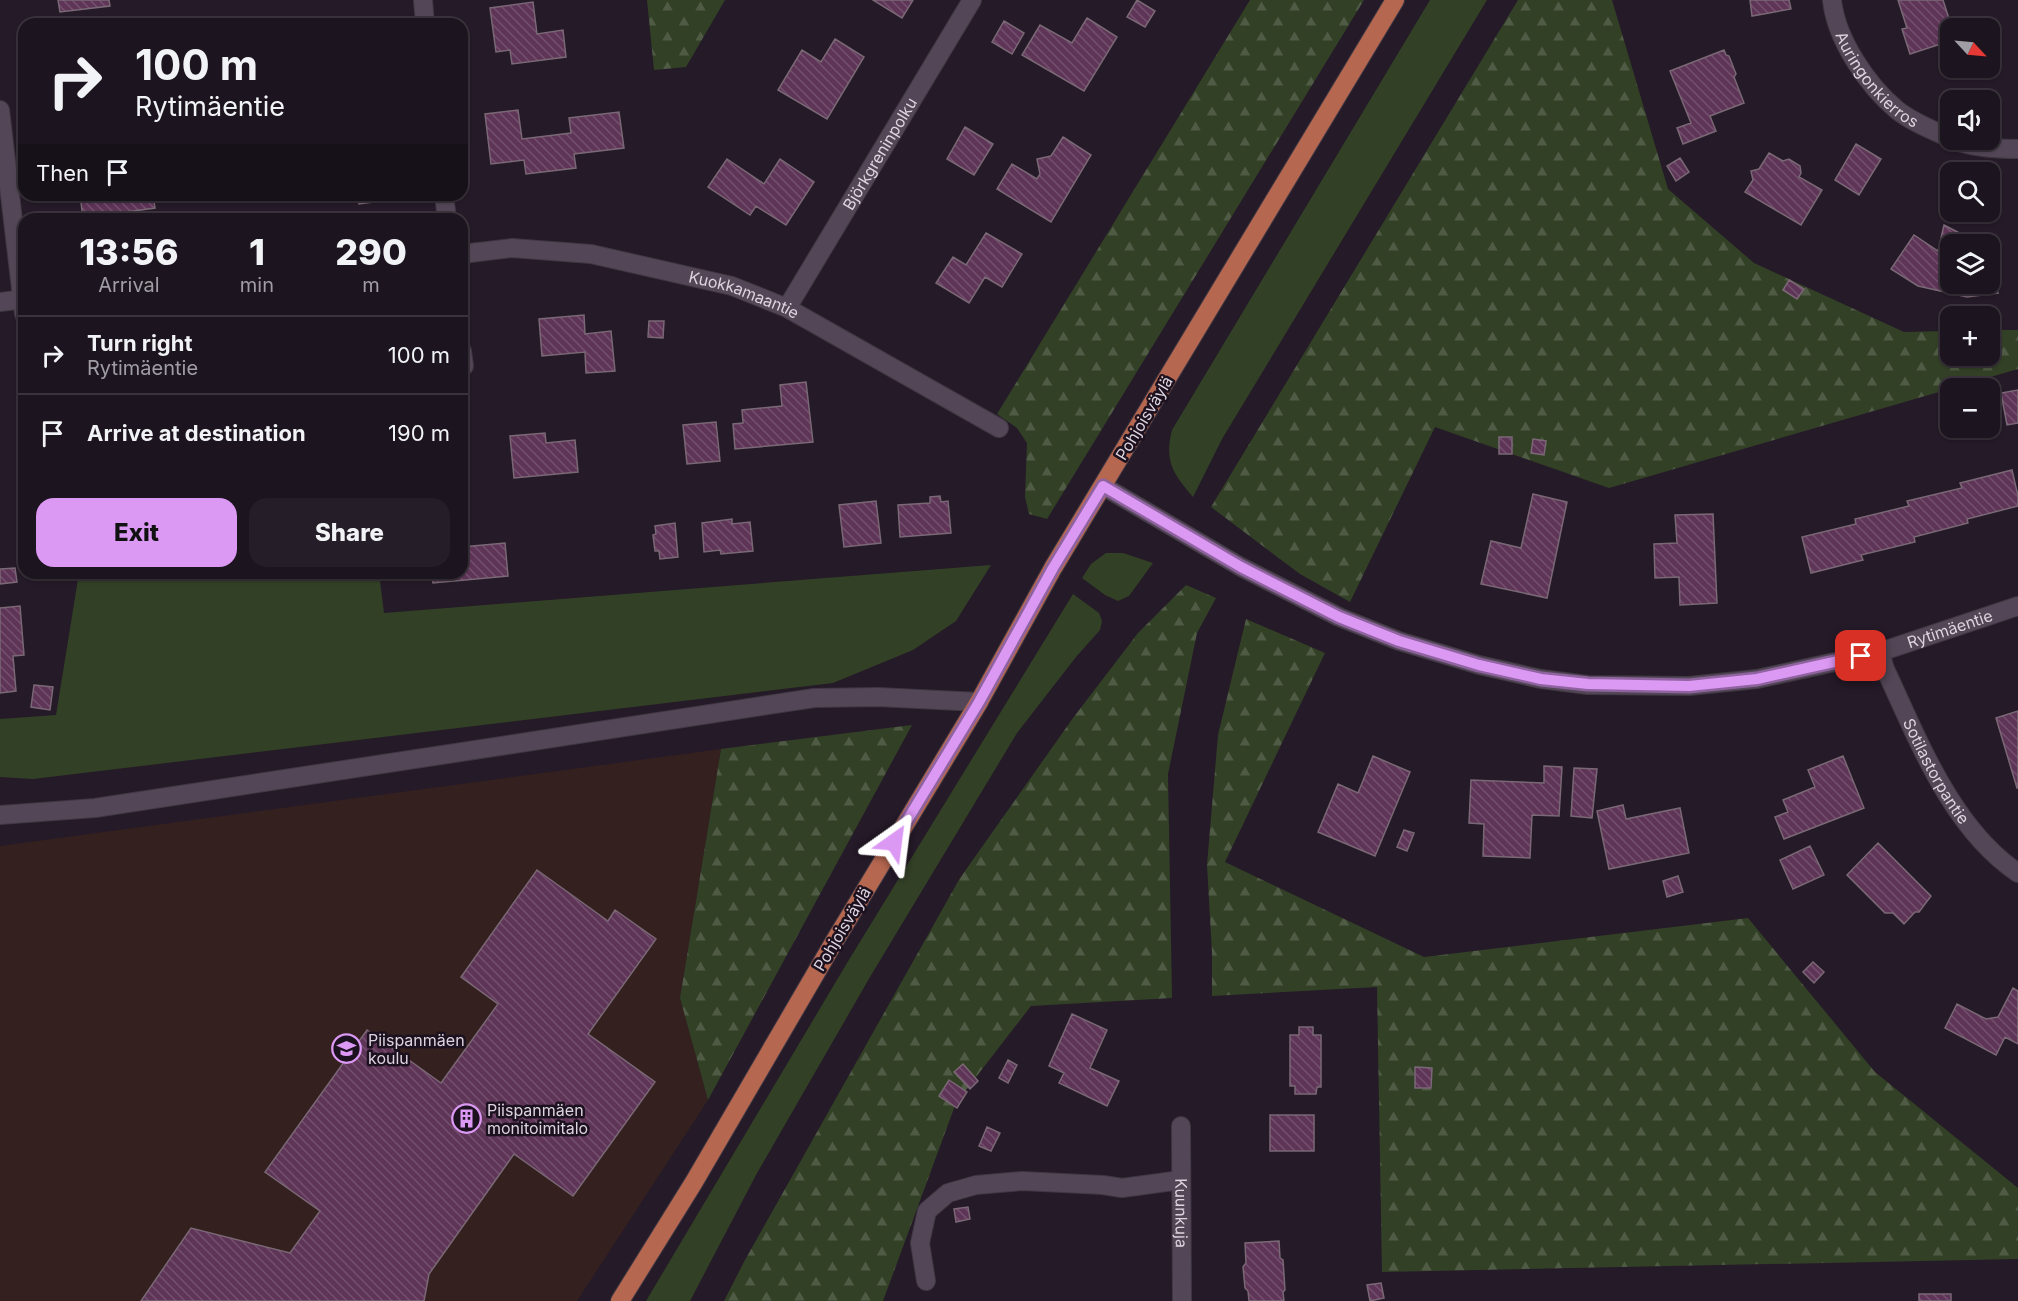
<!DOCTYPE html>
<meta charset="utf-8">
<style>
body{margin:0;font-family:Inter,sans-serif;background:#251d27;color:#f1f3f6;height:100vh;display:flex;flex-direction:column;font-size:22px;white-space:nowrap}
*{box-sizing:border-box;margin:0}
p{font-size:20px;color:#a09ea4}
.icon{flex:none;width:33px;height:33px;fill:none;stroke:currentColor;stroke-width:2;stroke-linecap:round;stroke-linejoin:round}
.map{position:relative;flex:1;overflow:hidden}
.side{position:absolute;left:18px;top:213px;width:450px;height:366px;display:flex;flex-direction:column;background:#1c141e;border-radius:18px;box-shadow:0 2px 4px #0004,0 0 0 2px #3a333c}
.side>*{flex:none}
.guide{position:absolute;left:18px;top:18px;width:450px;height:183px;border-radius:18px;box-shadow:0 2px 4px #0004,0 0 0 2px #3a333c;background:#1c141e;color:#f1f3f6;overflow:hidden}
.needle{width:39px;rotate:116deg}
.fabs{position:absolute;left:1940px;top:18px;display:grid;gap:12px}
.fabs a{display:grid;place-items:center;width:60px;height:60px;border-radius:12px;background:#1c141e;box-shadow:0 2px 4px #0004,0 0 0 2px #3a333c;font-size:30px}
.pin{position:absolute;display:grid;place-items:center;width:51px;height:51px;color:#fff;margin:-26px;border-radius:12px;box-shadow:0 3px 9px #0006}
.me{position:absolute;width:66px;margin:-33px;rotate:31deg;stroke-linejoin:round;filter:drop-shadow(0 0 4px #0008)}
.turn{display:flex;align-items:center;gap:21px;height:126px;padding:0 18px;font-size:27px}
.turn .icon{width:78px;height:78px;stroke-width:2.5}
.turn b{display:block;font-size:42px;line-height:51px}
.then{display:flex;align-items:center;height:57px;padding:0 18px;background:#0003;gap:12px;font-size:22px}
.eta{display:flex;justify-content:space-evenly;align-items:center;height:102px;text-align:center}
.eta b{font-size:36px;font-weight:800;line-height:42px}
.cta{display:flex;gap:12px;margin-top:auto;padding:12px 18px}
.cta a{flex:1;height:69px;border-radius:18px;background:#dc99f4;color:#111;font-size:24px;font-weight:800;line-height:69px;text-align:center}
.cta a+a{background:#251d27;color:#f1f3f6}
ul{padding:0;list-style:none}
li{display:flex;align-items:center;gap:18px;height:78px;padding:0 18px;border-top:2px solid #3a333c}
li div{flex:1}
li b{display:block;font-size:22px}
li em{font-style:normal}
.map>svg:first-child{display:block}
</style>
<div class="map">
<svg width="2018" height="1301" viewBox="0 0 2018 1301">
<defs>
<pattern id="forest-firs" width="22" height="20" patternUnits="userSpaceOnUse" patternTransform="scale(1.5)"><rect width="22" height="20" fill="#324025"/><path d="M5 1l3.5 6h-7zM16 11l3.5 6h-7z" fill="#4f5b44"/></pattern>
<pattern id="building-back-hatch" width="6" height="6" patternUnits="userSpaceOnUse" patternTransform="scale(1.5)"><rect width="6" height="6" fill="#5e3457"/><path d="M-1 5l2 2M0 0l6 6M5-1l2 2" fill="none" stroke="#74506f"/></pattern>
</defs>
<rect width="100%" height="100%" fill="#251a28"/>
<path fill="#34201f" d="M721,749L680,998L708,1100L577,1301H0V846Z"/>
<path fill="#324025" d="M1430,0H1487L1222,439L1193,497C1173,474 1164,461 1172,430Z
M1106,553H1123L1153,563L1129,596L1118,601L1105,595L1082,578L1091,564Z
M991,565L956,621L913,650L833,683L33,779L0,777V719L56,715L79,573H379L384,613Z
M1073,594L1099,613L1102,621L1100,630L1076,657L1017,733L870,977L756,1175L690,1301H646L847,963Z"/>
<path fill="url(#forest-firs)" d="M647,0H725L686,67L654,70Z
M1250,0H1364L1047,519L1029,514L1025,497L1027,443L1017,428L997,414Z
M1518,0H1612L1668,189L1754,263L1904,332L1950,331V356H1989V330H2018V369L1609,488L1435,427L1350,602L1300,574L1211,507Z
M1186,585L1216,598L1197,633L1168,774L1172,998L1031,1006L956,1103L883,1301H724L745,1260L960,878L1073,718L1138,633Z
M1246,619L1325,653L1225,862L1424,957L1748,918L1875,1072L2018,1188V1259L1382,1272L1377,987L1212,996V953L1207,865L1218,735Z
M912,725L708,1100L680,998L721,749Z"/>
<path fill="url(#building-back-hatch)" stroke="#7a6875" stroke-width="1.5" d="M58,0H109L110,6L60,12Z
M873,0H913L902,18Z
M1137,0L1155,11L1145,27L1127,17Z
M1750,0H1789L1791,9L1752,16Z
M1898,0H1943L1952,28H1950V41L1910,54L1902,29L1907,28Z
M533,2L537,34L563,30L566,57L512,64L510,50L496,52L490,8Z
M1087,18L1117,37L1084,91L1022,55L1040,25L1072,43Z
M1004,21L1024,33L1012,54L992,42Z
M835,39L864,57L827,119L778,90L802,50L821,62Z
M1724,50L1726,55L1729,56L1736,74L1734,77L1744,103L1710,116L1716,131L1683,144L1677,128L1691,123L1670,71Z
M518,110L522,139L571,133L569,118L619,112L624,148L574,154L576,168L526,174L524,160L491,164L485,114Z
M965,127L993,144L974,175L947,159Z
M1063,137L1091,155L1051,222L997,189L1012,164L1037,179L1040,174L1037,159L1051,156Z
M1856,144L1881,159L1859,195L1835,180Z
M1769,153L1783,161L1789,159L1800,166L1801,173L1799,177L1822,190L1801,225L1745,192L1753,180L1751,171L1759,169Z
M1680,158L1689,172L1676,181L1667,166Z
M727,159L764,184L780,159L814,182L786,225L756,206L750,215L708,187Z
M80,195H153L155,208L83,218Z
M358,195H380L381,201L359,204Z
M1944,225L1967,237L1965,244H1950V284H1989V253H1992L1998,293L1967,297L1918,286L1891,269L1914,235L1938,251Z
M986,233L1022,254L1002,287L985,277L969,303L936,283L953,257L966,265Z
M1789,280L1804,289L1797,299L1783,290Z
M584,315L585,334L611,331L615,371L586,373L585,352L542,356L539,319Z
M649,321H664L663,338L648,337Z
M806,382L813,442L735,449L733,424L743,423L742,410L782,406L780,385Z
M2018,390V423L2007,425L2001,393Z
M716,422L720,461L687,464L683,425Z
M545,433L546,443L575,440L578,472L514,478L510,436Z
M1499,437H1512V454H1499Z
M1533,439L1546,441L1544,455L1531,453Z
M2012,470L2018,496V506L1967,519L1968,523L1914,537L1915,542L1861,555L1863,560L1811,573L1802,537L1856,524L1855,519L1909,506L1907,501L1962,488L1960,483Z
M1533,494L1567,502L1547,598L1481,584L1491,541L1521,548Z
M940,496L941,502L948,501L951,533L900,537L898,505L930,503V497Z
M876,501L881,543L844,547L839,505Z
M1713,514L1717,603L1680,605L1679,577L1655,578L1654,544L1677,543L1675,515Z
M732,519V524L750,522L753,551L721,554L720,550L704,552L702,523Z
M675,523L678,557L660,559L659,551H655L653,535L656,534L655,526Z
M505,543L508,576L433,583L432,573H462V547Z
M15,568L17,582L0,584V569Z
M20,606L24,655L13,656L16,691L0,693V608Z
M34,685L53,687L50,710L31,707Z
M2018,711V788H2017L1996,718Z
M1373,756L1410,772L1375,856L1318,832L1338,784L1358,793Z
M1843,756L1864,808L1784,839L1775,817L1788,812L1783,800L1815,787L1808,770Z
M1544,766L1562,767L1559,816L1532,815L1530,858L1483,856L1484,824L1469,823L1471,780L1544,783Z
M1574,768L1597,769L1592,818L1571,816Z
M1623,805L1626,819L1680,808L1689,853L1609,869L1597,811Z
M1404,830L1414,833L1407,851L1397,847Z
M1878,843L1931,896L1919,912H1915L1904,924L1893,913H1885L1847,875Z
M1810,846L1824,875L1793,889L1780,860Z
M537,870L608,921L615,910L656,939L588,1034L655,1082L573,1196L514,1154L429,1274L424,1301H141L191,1228L290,1253L320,1211L265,1172L367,1030L441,1083L498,1004L461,977Z
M1678,876L1683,892L1667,897L1663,881Z
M1813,962L1824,972L1814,983L1803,972Z
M2013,988L2018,991V1044L2005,1037L1996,1055L1945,1028L1957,1004L1986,1019L1998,1017Z
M1072,1014L1107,1030L1090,1068L1119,1081L1107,1106L1059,1083L1064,1073L1049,1066Z
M1299,1027H1313V1035H1321V1087H1317L1316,1094H1295V1086H1290V1035H1299Z
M1008,1060L1017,1065L1008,1083L999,1078Z
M963,1064L978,1081L970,1089L954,1072Z
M1415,1067L1432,1068L1431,1088H1415Z
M949,1080L967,1092L957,1108L939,1096Z
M1270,1115H1314V1151H1270Z
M987,1127L1000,1133L991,1151L979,1146Z
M968,1207L970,1219L956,1222L954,1209Z
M1279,1241L1280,1258L1283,1260L1285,1290L1283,1292L1284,1301H1249L1248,1291L1245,1288L1243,1267L1246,1263L1245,1243Z
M1381,1283L1384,1298L1370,1301L1367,1285Z
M1919,1294H1951V1301H1919Z"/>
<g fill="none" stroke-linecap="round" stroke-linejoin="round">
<defs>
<g id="minor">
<path d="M423,0L425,24"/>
<path id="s1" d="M1832,0C1836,39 1867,85 1897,110C1912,122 1932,130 1950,138"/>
<path d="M0,110L24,314"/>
<path d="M1954,140C1973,148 1997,149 2018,149"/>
<path d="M444,195L447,219"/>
<path id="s2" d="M462,254L512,248L591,254L732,286L787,308L999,428"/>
<path d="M0,302L24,299"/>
<path id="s3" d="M787,308L972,0"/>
<path d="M462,351L464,366"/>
<path id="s4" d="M1103,486L1241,567L1339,617L1399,641L1479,665L1541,679L1588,685L1689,686L1757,679L1880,652L2018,606"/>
<path id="s5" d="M1880,652L1885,669C1918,739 1951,828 2018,873"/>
<path d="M0,815L95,808L814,698L878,697L979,702"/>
<path id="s6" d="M1181,1126L1182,1301"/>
<path d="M926,1281L920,1243L927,1211L948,1193L976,1185L1022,1181L1103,1185L1122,1188L1181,1180"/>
</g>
<path id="major" d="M620,1301L694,1182L834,942L979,702L1053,568L1395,0"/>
</defs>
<use href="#minor" stroke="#3f3742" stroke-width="20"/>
<use href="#major" stroke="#3f3742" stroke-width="20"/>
<use href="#minor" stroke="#534757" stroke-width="18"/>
<use href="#major" stroke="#b66750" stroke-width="18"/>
</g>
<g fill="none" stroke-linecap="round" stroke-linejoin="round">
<defs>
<path id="route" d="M894,842L979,702L1053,568L1103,486L1241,567L1339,617L1399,641L1479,665L1541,679L1588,684L1689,686L1757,679L1861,656"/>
</defs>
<use href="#route" stroke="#8f639f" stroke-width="15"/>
<use href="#route" stroke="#dc99f4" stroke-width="10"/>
</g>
<defs>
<symbol id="school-ring" viewBox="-11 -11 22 22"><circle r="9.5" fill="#1c111f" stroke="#dc99f4" stroke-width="1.5"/><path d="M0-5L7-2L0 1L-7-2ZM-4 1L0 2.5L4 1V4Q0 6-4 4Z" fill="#dc99f4"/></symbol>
<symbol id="building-ring" viewBox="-11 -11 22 22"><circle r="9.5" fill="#1c111f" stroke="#dc99f4" stroke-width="1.5"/><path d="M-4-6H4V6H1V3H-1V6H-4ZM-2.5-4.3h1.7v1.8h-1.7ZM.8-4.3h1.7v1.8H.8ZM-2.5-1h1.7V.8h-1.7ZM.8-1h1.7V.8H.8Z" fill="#dc99f4"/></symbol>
</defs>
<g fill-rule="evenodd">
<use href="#school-ring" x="330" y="1032" width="33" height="33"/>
<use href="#building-ring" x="450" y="1102" width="33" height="33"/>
</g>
<g text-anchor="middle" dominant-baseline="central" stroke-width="5" stroke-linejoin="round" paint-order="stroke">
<g font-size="16" fill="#dcd4de" stroke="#1c111f">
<text stroke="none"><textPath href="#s1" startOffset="94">Auringonkierros</textPath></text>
<text stroke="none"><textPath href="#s3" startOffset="180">Björkgreninpolku</textPath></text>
<text stroke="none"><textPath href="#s2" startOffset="288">Kuokkamaantie</textPath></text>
<text transform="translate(1144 418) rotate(-59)">Pohjoisväylä</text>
<text stroke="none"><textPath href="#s4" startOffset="898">Rytimäentie</textPath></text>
<text stroke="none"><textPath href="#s5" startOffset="132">Sotilastorpantie</textPath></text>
<text transform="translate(842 929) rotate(-59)">Pohjoisväylä</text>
<text stroke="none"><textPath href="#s6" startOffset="87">Kuunkuja</textPath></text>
</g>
<g font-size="16" fill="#dcd4de" stroke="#1c111f" text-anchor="start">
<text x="368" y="1040">Piispanmäen<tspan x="368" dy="18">koulu</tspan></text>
<text x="487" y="1110">Piispanmäen<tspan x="487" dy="18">monitoimitalo</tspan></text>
</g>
</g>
</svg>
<div class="fabs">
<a><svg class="needle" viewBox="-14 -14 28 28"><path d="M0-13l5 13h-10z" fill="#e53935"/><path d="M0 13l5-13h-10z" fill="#a09ea4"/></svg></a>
<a><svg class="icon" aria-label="sound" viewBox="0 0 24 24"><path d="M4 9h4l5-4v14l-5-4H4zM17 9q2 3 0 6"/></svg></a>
<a><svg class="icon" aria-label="search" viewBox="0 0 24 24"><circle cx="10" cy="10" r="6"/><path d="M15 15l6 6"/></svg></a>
<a><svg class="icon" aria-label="layers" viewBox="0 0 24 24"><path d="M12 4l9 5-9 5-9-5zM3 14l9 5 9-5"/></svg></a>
<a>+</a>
<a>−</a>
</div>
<div class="pin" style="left:1861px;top:656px;background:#d93025"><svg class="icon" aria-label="arrive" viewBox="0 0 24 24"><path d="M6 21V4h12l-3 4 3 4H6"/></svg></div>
<svg class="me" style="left:894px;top:842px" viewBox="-20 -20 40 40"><path d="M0-17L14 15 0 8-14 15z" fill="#dc99f4" stroke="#fff" stroke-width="4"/></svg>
<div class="guide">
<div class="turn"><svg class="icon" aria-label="right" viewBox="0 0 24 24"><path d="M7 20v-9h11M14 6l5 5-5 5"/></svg><div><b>100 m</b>Rytimäentie</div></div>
<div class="then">Then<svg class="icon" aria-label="arrive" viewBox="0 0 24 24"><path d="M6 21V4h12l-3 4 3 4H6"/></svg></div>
</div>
<section class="side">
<div class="eta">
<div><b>13:56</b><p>Arrival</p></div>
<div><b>1</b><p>min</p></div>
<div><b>290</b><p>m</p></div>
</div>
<ul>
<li><svg class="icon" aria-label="right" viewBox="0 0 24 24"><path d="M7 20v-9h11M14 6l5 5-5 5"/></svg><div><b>Turn right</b><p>Rytimäentie</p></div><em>100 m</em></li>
<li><svg class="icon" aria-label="arrive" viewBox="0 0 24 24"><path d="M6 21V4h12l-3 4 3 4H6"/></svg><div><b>Arrive at destination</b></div><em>190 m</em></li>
</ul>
<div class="cta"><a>Exit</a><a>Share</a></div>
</section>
</div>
